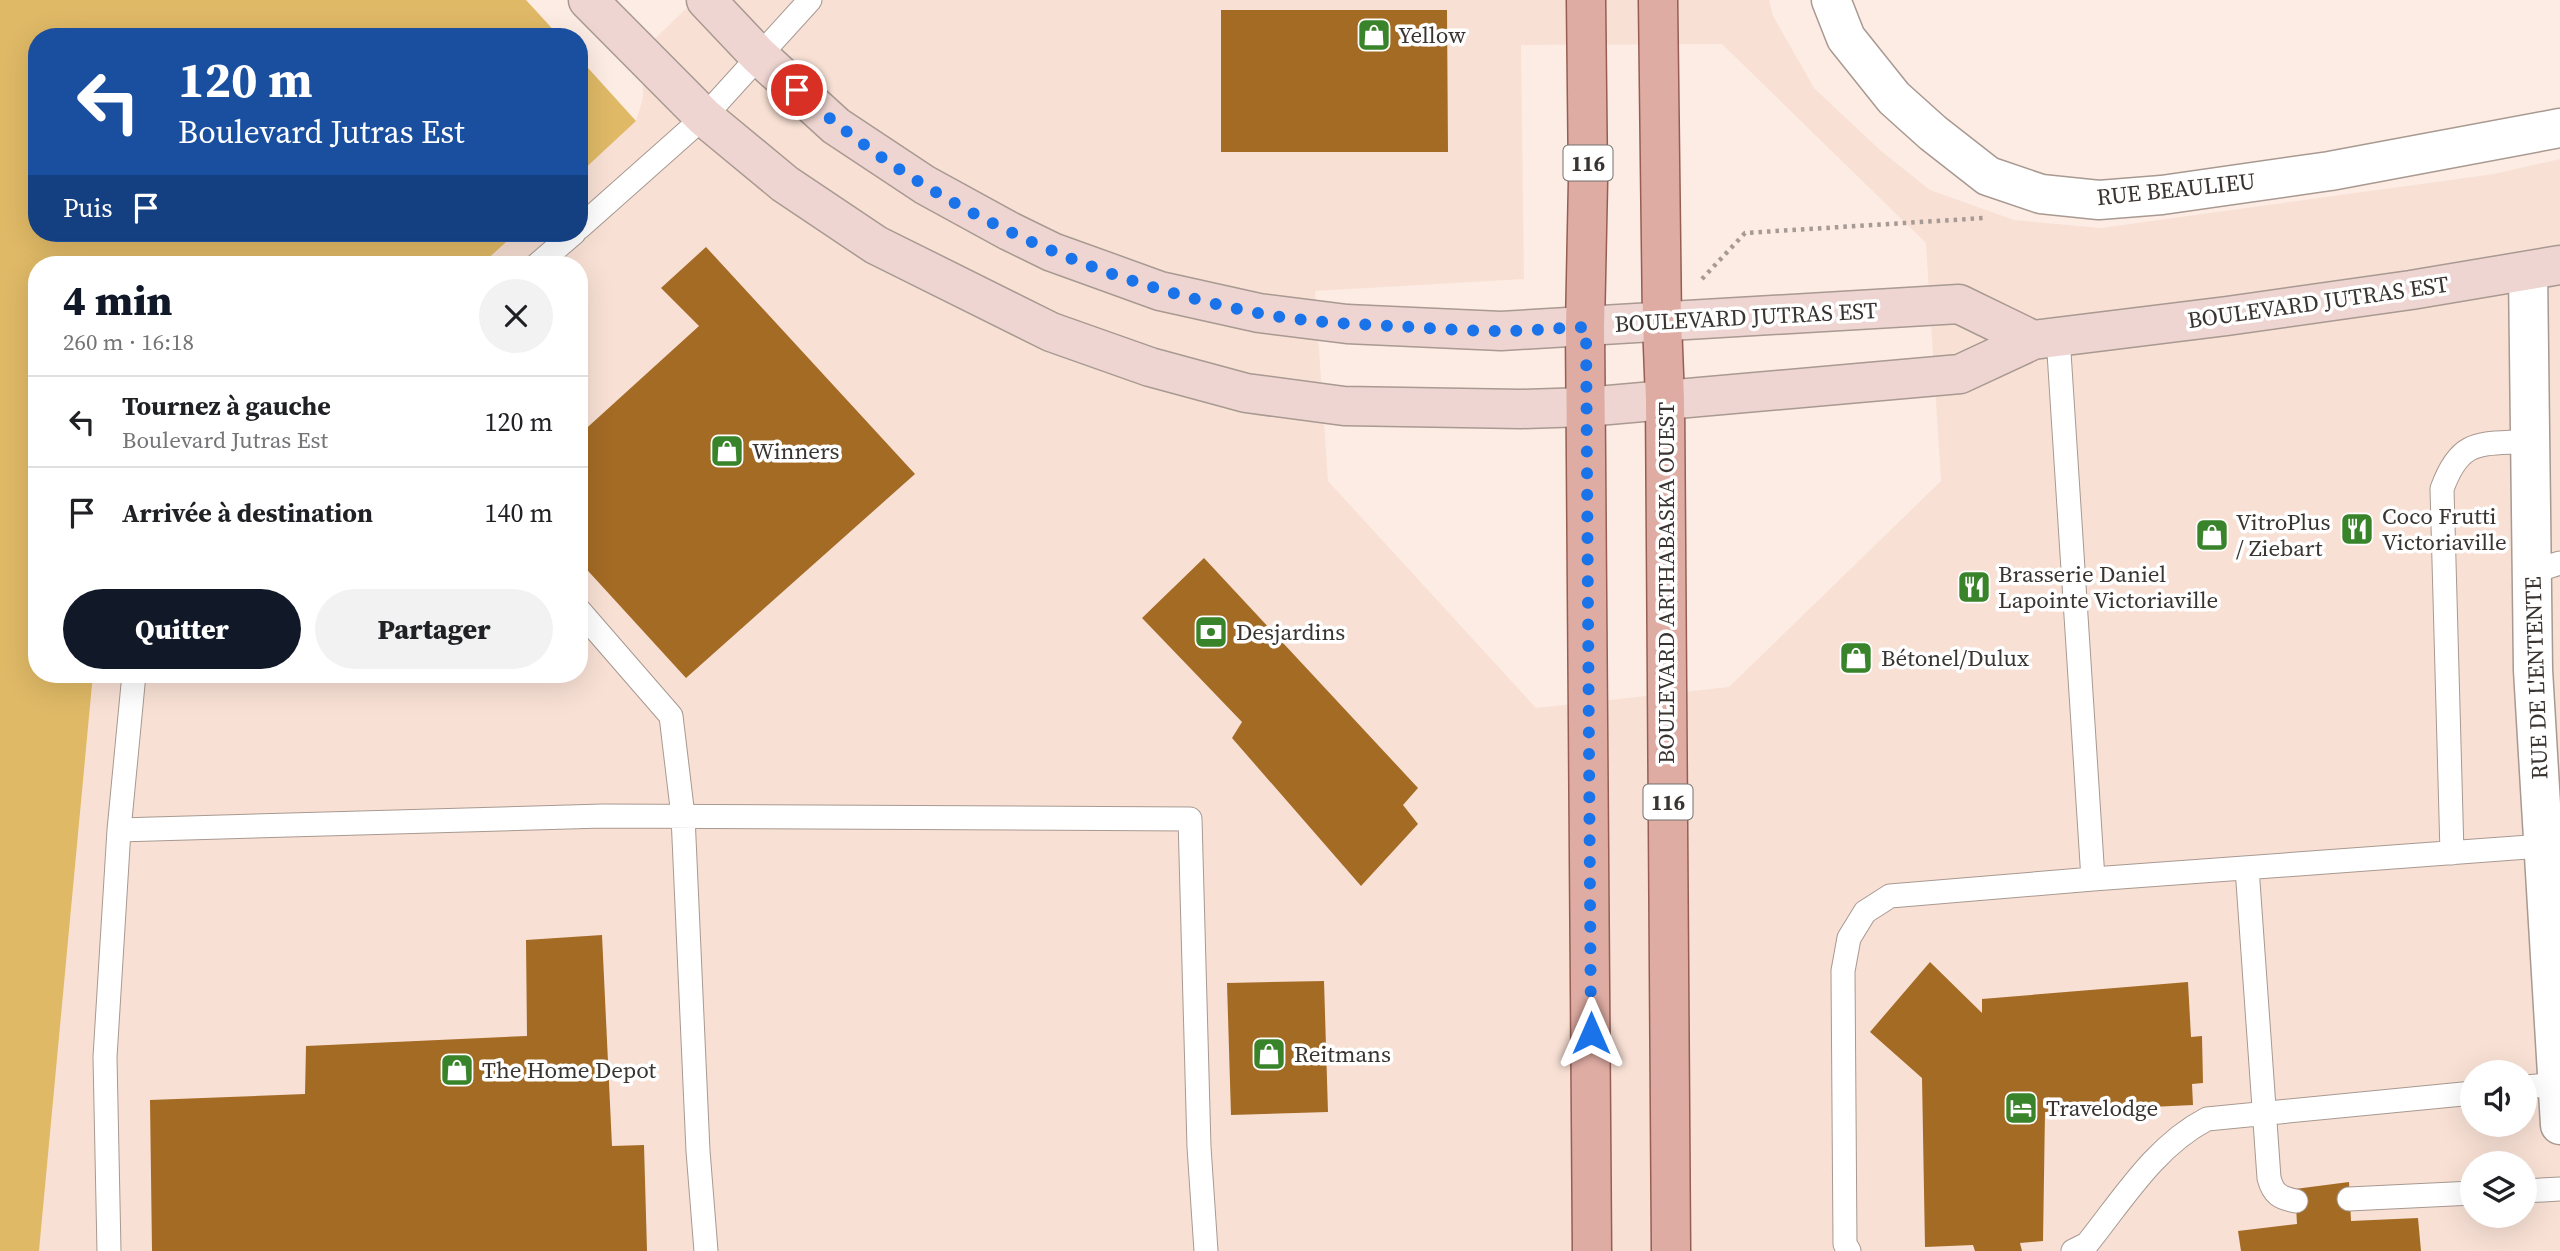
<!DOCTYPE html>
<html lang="fr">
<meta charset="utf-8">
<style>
body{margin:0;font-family:"Source Serif 4",serif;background:#f2f2f2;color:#202124;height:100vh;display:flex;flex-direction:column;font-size:26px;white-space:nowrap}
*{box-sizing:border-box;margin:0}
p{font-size:23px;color:#757577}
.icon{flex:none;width:38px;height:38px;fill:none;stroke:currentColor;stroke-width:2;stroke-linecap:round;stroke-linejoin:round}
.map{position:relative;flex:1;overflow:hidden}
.details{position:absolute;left:28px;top:256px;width:560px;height:427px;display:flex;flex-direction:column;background:#fff;border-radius:28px;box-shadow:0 7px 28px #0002}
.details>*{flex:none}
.hud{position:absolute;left:28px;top:28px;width:560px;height:214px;border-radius:28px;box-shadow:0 7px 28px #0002;background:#1a4fa0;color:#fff;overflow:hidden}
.tools{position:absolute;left:2460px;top:1060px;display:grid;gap:14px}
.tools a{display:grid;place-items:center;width:77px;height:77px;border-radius:50%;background:#fff;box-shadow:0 7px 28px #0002;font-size:35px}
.pin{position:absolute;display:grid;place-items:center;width:60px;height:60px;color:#fff;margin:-30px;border:4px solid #fff;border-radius:50%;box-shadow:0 2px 7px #0007}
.me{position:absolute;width:77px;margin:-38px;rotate:0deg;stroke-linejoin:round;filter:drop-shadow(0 0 5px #0008)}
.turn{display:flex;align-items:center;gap:24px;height:147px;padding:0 35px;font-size:32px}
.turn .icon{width:91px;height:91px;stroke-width:2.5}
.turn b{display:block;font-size:49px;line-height:60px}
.then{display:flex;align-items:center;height:66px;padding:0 35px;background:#0003;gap:14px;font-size:26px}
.round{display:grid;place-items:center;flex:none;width:74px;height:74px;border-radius:37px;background:#f2f2f2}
.summary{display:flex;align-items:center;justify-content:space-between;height:119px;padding:0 35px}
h1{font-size:42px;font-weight:800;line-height:52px;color:#111827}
.action{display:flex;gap:14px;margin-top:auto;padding:14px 35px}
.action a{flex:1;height:80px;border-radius:42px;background:#111827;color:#fff;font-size:28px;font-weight:800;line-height:80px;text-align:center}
.action a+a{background:#f2f2f2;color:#202124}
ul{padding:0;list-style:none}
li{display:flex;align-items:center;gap:21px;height:91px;padding:0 35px;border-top:2px solid #e0e0e0}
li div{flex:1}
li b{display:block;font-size:26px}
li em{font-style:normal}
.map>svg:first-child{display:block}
</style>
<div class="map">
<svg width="2560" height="1251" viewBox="0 0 2560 1251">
<rect width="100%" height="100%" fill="#fdece4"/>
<path fill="#f8e0d4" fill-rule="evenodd" d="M695,0H1769L1773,16L1814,88L1881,151L1930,190L2014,220L2101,228L2494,174L2560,159V1251H39L93,674H579V264H482L516,233H579V174L636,121L643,98V78L635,58ZM1722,44L1926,243L1941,481L1729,687L1536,708L1328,481L1315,291L1524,279L1521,45ZM2473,1073H2525V1125H2473ZM2473,1164H2525V1216H2473Z"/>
<path fill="#dfb966" d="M0,0H526L560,37H37V233H516L482,264H37V674H93L39,1251H0Z
M579,58L636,121L579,174Z"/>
<path fill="#a46b25" d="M1221,10H1447L1448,152H1221Z
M706,247L915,474L686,678L579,561V435L699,326L661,288Z
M1204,558L1418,788L1403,805L1418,824L1361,886L1232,738L1242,722L1142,618Z
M602,935L612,1146L644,1145L647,1251H152L150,1100L305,1094L306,1046L527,1036L526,940Z
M1930,962L1982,1013V999L2188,982L2191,1037L2202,1036L2203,1083L2192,1084L2193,1105L2045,1112L2043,1241L2020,1243L2022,1251H1975L1973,1245L1925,1247L1922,1078L1870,1032Z
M1324,981L1328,1112L1231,1115L1227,983Z
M2349,1182L2351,1221L2418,1218L2421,1251H2241L2238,1231L2297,1224L2295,1189Z"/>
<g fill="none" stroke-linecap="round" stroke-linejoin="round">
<defs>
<path id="lane" d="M579,228L704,117L810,0
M538,264L574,233
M2058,337L2093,879L2543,846
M2532,572L2560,563
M579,610L671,716L683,816L698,1151L706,1251
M119,830L603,816L1190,819L1199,1147L1206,1251
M2452,853L2442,489C2461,436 2482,445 2531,441
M2247,868L2269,1178C2273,1194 2280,1198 2296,1201
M2525,1087L2558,1084
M2525,1191L2560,1189
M2349,1199L2473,1193
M109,1251L105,1057L119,830L134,674
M1849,1251L1845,1244L1843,971L1849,938L1865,912L1890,896L2093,879
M2073,1251L2087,1244C2123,1199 2155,1146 2207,1119L2473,1093"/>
<path id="street" d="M1831,0L1846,38L1894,98L1933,133L1988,176L2041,194L2099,200L2162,195L2330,171L2560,128
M2528,271L2533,670L2560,1125"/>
<path id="secondary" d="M588,0L704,117L785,184L876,245L1051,332L1150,367L1246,393L1344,406L1521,409L1586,407L1960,374L2033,340L2227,316L2411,290L2560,265
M706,0L758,55L836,126L925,185L1009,231L1052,252L1160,291L1259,313L1347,324L1501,331L1959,304L2033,340"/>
<path id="primary" d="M1586,0L1588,181L1585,327L1592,1251
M1658,0L1662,322L1665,400L1671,1251"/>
</defs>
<use href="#lane" stroke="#a89991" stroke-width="25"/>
<use href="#street" stroke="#a89991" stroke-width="41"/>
<use href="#secondary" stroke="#a89991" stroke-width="41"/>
<use href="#primary" stroke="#965e53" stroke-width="41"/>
<path stroke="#a69a94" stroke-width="4.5" stroke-dasharray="3.5 5" stroke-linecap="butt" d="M1702,279L1745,233L1984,218"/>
<use href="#lane" stroke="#fff" stroke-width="23"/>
<use href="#street" stroke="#fff" stroke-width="38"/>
<use href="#secondary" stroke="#eed5d1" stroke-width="38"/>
<use href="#primary" stroke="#deaca3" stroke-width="38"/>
</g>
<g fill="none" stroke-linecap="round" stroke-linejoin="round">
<path stroke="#1a73e8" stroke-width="12" stroke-dasharray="0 21.6" d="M797,90C925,206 1090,281 1258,313C1303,322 1350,324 1395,326C1430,328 1466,331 1501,331C1529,331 1557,328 1586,327L1591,1033"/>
</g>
<defs>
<symbol id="shop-square" viewBox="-11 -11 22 22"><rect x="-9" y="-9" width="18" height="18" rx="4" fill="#39832a" stroke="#fff"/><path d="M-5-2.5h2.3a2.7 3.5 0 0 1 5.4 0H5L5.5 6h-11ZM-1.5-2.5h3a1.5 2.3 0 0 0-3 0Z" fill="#fff"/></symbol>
<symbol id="restaurant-square" viewBox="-11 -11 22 22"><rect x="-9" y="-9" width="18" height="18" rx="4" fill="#39832a" stroke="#fff"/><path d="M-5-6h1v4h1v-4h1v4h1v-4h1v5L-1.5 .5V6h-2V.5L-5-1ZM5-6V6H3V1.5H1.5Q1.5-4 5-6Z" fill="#fff"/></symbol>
<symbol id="bank-square" viewBox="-11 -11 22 22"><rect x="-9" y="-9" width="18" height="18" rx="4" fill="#39832a" stroke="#fff"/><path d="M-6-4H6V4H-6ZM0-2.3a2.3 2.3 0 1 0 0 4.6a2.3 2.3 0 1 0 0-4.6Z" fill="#fff"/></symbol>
<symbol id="hotel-square" viewBox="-11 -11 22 22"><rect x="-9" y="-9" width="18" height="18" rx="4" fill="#39832a" stroke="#fff"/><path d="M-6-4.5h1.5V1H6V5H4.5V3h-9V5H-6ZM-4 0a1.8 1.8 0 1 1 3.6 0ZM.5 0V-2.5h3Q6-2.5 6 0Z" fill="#fff"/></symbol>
</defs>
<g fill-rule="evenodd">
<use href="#shop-square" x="1355" y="16" width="38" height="38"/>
<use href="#shop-square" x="708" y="432" width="38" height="38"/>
<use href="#restaurant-square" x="2338" y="510" width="38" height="38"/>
<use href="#shop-square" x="2193" y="516" width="38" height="38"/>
<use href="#restaurant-square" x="1955" y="568" width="38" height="38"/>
<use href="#bank-square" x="1192" y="613" width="38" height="38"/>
<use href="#shop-square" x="1837" y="639" width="38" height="38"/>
<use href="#shop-square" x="1250" y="1035" width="38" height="38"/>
<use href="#shop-square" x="438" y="1051" width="38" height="38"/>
<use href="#hotel-square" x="2002" y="1089" width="38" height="38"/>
</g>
<g text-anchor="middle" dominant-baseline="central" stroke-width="7" stroke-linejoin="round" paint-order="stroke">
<g fill="#fff" stroke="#75716f" stroke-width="2">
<rect x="1563.5" y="145.5" width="49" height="35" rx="5"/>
<rect x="1643.5" y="784.5" width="49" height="35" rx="5"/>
</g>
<g font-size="21" font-weight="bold" fill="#3a3431">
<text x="1588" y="163">116</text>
<text x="1668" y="802">116</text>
</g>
<g font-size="23" fill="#3a3431" stroke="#fff" text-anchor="start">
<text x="1398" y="35">Yellow</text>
<text x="752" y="451">Winners</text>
<text x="2382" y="516">Coco Frutti<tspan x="2382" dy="26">Victoriaville</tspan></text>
<text x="2236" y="522">VitroPlus<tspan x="2236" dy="26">/ Ziebart</tspan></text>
<text x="1998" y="574">Brasserie Daniel<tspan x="1998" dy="26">Lapointe Victoriaville</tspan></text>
<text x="1236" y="632">Desjardins</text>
<text x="1881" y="658">Bétonel/Dulux</text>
<text x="1294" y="1054">Reitmans</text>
<text x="482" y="1070">The Home Depot</text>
<text x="2046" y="1108">Travelodge</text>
</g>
<g font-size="23" fill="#3a3431" stroke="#fff">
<text transform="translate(2176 189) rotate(-6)">RUE BEAULIEU</text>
<text transform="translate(2318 302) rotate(-8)">BOULEVARD JUTRAS EST</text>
<text transform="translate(1746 317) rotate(-3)">BOULEVARD JUTRAS EST</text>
<text transform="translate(1666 583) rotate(-90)">BOULEVARD ARTHABASKA OUEST</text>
<text transform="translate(2536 678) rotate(-92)">RUE DE L'ENTENTE</text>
</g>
</g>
</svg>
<div class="tools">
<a><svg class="icon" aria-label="sound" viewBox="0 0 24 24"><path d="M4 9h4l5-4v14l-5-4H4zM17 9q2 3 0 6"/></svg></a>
<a><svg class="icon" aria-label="layers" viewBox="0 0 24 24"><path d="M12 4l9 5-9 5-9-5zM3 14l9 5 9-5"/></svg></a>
</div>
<div class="pin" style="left:797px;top:90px;background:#d93025"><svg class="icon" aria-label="arrive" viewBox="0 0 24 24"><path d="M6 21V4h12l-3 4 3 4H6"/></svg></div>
<svg class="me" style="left:1591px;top:1033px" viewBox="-20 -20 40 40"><path d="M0-17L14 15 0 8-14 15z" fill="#1a73e8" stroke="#fff" stroke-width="4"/></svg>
<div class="hud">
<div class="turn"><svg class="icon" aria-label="left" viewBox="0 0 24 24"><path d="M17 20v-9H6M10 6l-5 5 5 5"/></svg><div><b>120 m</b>Boulevard Jutras Est</div></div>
<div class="then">Puis<svg class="icon" aria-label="arrive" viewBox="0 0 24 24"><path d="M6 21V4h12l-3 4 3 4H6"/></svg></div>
</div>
<section class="details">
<div class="summary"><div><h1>4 min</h1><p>260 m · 16:18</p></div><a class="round"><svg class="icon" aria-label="close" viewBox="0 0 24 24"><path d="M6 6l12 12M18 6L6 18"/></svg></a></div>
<ul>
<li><svg class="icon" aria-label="left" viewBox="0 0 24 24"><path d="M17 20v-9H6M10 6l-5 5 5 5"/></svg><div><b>Tournez à gauche</b><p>Boulevard Jutras Est</p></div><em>120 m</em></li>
<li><svg class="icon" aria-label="arrive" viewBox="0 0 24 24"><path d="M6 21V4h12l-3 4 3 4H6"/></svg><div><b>Arrivée à destination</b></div><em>140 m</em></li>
</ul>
<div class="action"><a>Quitter</a><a>Partager</a></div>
</section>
</div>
